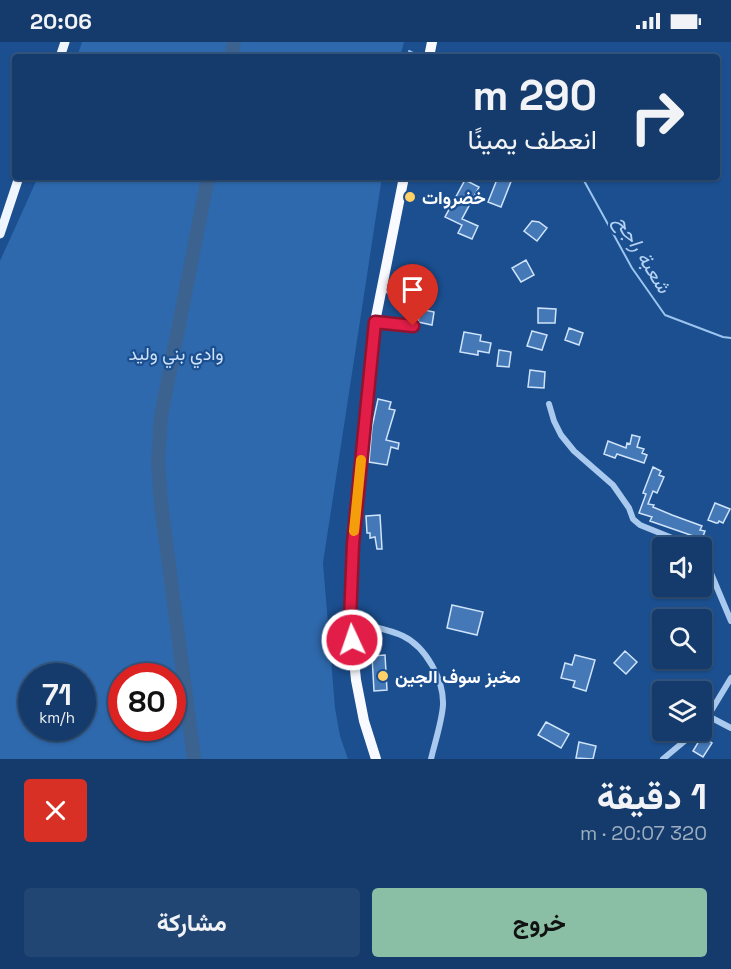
<!DOCTYPE html>
<html lang="ar">
<meta charset="utf-8">
<style>
body{margin:0;font-family:"Space Grotesk",Vazirmatn,sans-serif;background:#214673;color:#f1f3f6;direction:rtl;height:100vh;display:flex;flex-direction:column;font-size:22px;white-space:nowrap}
*{box-sizing:border-box;margin:0}
p{font-size:20px;color:#9dadc1}
.icon{flex:none;width:33px;height:33px;fill:none;stroke:currentColor;stroke-width:2;stroke-linecap:round;stroke-linejoin:round}
.map{position:relative;height:717px;overflow:hidden;direction:ltr}
.panel{display:flex;flex-direction:column;background:#143b6b;flex:1}
.panel>*{flex:none}
.guide{position:absolute;left:12px;top:12px;width:708px;height:126px;border-radius:6px;box-shadow:0 2px 4px #0004,0 0 0 2px #33557e;direction:rtl;background:#143b6b;color:#f1f3f6;overflow:hidden}
.controls{position:absolute;left:652px;top:495px;display:grid;gap:12px}
.controls a{display:grid;place-items:center;width:60px;height:60px;border-radius:6px;background:#143b6b;box-shadow:0 2px 4px #0004,0 0 0 2px #33557e;font-size:30px}
.speed{position:absolute;left:18px;top:621px;display:flex;gap:12px;font-size:30px;font-weight:700;text-align:center}
.speed>*{display:grid;place-content:center;width:78px;height:78px;border-radius:50%;background:#143b6b;box-shadow:0 2px 4px #0004,0 0 0 2px #33557e;line-height:1}
.speed small{font-size:15px;font-weight:400}
.speed .limit{border:9px solid #d22;background:#fff;color:#111}
.pin{position:absolute;display:grid;place-items:center;width:51px;height:51px;color:#fff;margin:-62px -26px;border-radius:50% 50% 50% 0;rotate:-45deg;box-shadow:0 0 6px #0007}
.pin .icon{rotate:45deg}
.me{position:absolute;width:66px;margin:-33px;rotate:357deg;stroke-linejoin:round;filter:drop-shadow(0 0 4px #0008)}
.turn{display:flex;align-items:center;gap:21px;height:126px;padding:0 24px;font-size:27px}
.turn .icon{width:78px;height:78px;stroke-width:2.5}
.turn b{display:block;font-size:42px;line-height:51px}
.round{display:grid;place-items:center;flex:none;width:63px;height:63px;border-radius:6px;background:#214673}
.overview{display:flex;align-items:center;justify-content:space-between;height:102px;padding:0 24px}
h1{font-size:36px;font-weight:700;line-height:45px}
.primary-button{display:flex;gap:12px;margin-top:auto;padding:12px 24px}
.primary-button a{flex:1;height:69px;border-radius:6px;background:#8abfa5;color:#111;font-size:24px;font-weight:700;line-height:69px;text-align:center}
.primary-button a+a{background:#214673;color:#f1f3f6}
.status{display:flex;justify-content:space-between;align-items:center;height:42px;padding:0 30px;background:#143b6b;direction:ltr}
.status svg{height:16px;fill:currentColor}
.map>svg:first-child{display:block}
</style>
<div class="status"><b>20:06</b><svg viewBox="0 0 49 12"><path d="M0 12V9h3v3zM5 12V6h3v6zM10 12V3h3v9zM15 12V0h3v12zM26 1h20v11H26zM47 4h2v5h-2z"/></svg></div>
<div class="map">
<svg width="731" height="717" viewBox="0 0 731 717">
<rect width="100%" height="100%" fill="#1b4f8f"/>
<path fill="#2e69ad" fill-rule="evenodd" d="M82,0H404L400,15H77Z
M38,135H382L323,521L335,666L340,694L348,717H0V219ZM32,634H82V686H32ZM122,634H172V686H122Z"/>
<g fill="none" stroke-linecap="round" stroke-linejoin="round">
<path stroke="#9cc4f0" stroke-width="2" d="M409,9L421,15
M582,135L632,226L665,273L723,295L731,296"/>
<path stroke="#3c6290" stroke-width="14" d="M231,15L234,0
M194,717L161,461L158,419L161,374L208,135"/>
</g>
<path fill="#4478b7" stroke="#cfe3fa" stroke-width="1.5" d="M498,135H506L512,137L501,165L488,160Z
M465,138L479,145L462,177L478,184L472,197L458,191L462,183L445,175Z
M532,179L539,180L547,186L537,199L524,189Z
M526,218L534,233L521,240L512,226Z
M394,237L437,247L435,254L392,245Z
M538,266L556,267L555,281H538Z
M420,267L434,270L432,283L418,280Z
M569,286L583,291L579,303L565,298Z
M532,289L547,293L542,308L527,304Z
M464,290L481,293L480,299L491,301L489,311L478,309V313L460,310Z
M499,308L511,310L509,325L497,324Z
M530,328L545,330L544,346L528,345Z
M378,357L391,360L389,367L395,368L386,398L399,401L398,407L391,405L387,423L369,420L372,385Z
M632,393L640,395L637,405L644,407L642,411L647,413L644,421L617,412L615,416L604,412L608,399L626,406L627,401L630,402Z
M653,425L661,429L659,433L664,435L657,451L653,449L648,462L654,463L653,465L672,473L702,484L700,488L705,489L702,497L650,479L652,475L639,471L646,452L643,451Z
M715,461L730,467L723,481L719,479L718,481H716L708,478Z
M380,473L382,507H377L375,495L370,496V491H367L366,474Z
M452,563L483,570L477,593L447,586Z
M625,609L637,620L626,632L614,621Z
M385,613L387,648L374,649L372,614Z
M575,613L595,618L586,649L573,645L575,639L561,636L565,621L572,623Z
M663,664V688H678L664,695L652,669Z
M546,680L569,692L561,706L538,693Z
M702,694L712,701L703,715L693,709Z
M579,700L596,704L593,717L576,716Z"/>
<g fill="none" stroke-linecap="round" stroke-linejoin="round">
<path stroke="#a9c9ee" stroke-width="3" d="M378,280L413,284L418,257L383,249"/>
<path stroke="#a9c9ee" stroke-width="6" d="M549,362L554,379L561,393L574,409L613,443L629,466L633,477L640,483L697,506
M702,510L731,579
M350,578C368,585 386,586 403,594C426,605 444,638 443,663C442,679 435,700 431,717
M708,674L731,686
M702,680L708,674L731,636
M663,717L687,697L694,688"/>
<path stroke="#f0f6ff" stroke-width="9" d="M60,15L65,0
M0,192L19,135"/>
<path stroke="#f8faff" stroke-width="10" d="M429,15L432,0
M376,717L364,679L356,638L350,578V542L353,502L375,280L404,135"/>
</g>
<g fill="none" stroke-linecap="round" stroke-linejoin="round">
<defs>
<path id="route" d="M352,598L350,578L353,502L375,280L413,284"/>
</defs>
<use href="#route" stroke="#92132f" stroke-width="15"/>
<use href="#route" stroke="#e11d48" stroke-width="10"/>
<path stroke="#f59e0b" stroke-width="10" d="M354,489L361,418"/>
</g>
<g fill="#ffd166" stroke="#1b4f8f" stroke-width="2">
<circle cx="410" cy="155" r="6"/>
<circle cx="383" cy="634" r="6"/>
</g>
<g text-anchor="middle" dominant-baseline="central" stroke-width="4.5" stroke-linejoin="round" paint-order="stroke">
<g font-size="18" font-weight="bold" fill="#fff" stroke="#1b4f8f" text-anchor="start">
<text x="422" y="155">خضروات</text>
<text x="395" y="634">مخبز سوف الجين</text>
</g>
<g font-size="18" fill="#cfe3fa" stroke="#1b4f8f">
<text x="176" y="311">وادي بني وليد</text>
</g>
<g font-size="20" font-style="italic" fill="#b5d3f5" stroke="#1b4f8f">
<text transform="translate(643 212) rotate(58)">شعبة راجح</text>
</g>
</g>
</svg>
<div class="controls">
<a><svg class="icon" aria-label="sound" viewBox="0 0 24 24"><path d="M4 9h4l5-4v14l-5-4H4zM17 9q2 3 0 6"/></svg></a>
<a><svg class="icon" aria-label="search" viewBox="0 0 24 24"><circle cx="10" cy="10" r="6"/><path d="M15 15l6 6"/></svg></a>
<a><svg class="icon" aria-label="layers" viewBox="0 0 24 24"><path d="M12 4l9 5-9 5-9-5zM3 14l9 5 9-5"/></svg></a>
</div>
<div class="speed"><div>71<small>km/h</small></div><div class="limit">80</div></div>
<div class="pin" style="left:413px;top:284px;background:#d93025"><svg class="icon" aria-label="arrive" viewBox="0 0 24 24"><path d="M6 21V4h12l-3 4 3 4H6"/></svg></div>
<svg class="me" style="left:352px;top:598px" viewBox="-20 -20 40 40"><circle r="17" fill="#e11d48" stroke="#fff" stroke-width="3"/><path d="M0-11L8 9 0 5-8 9z" fill="#fff"/></svg>
<div class="guide">
<div class="turn"><svg class="icon" aria-label="right" viewBox="0 0 24 24"><path d="M7 20v-9h11M14 6l5 5-5 5"/></svg><div><b>290 m</b>انعطف يمينًا</div></div>
</div>
</div>
<section class="panel">
<div class="overview"><div><h1>1 دقيقة</h1><p>320 m · 20:07</p></div><a class="round" style="background:#d93025;color:#fff"><svg class="icon" aria-label="close" viewBox="0 0 24 24"><path d="M6 6l12 12M18 6L6 18"/></svg></a></div>
<div class="primary-button"><a>خروج</a><a>مشاركة</a></div>
</section>
